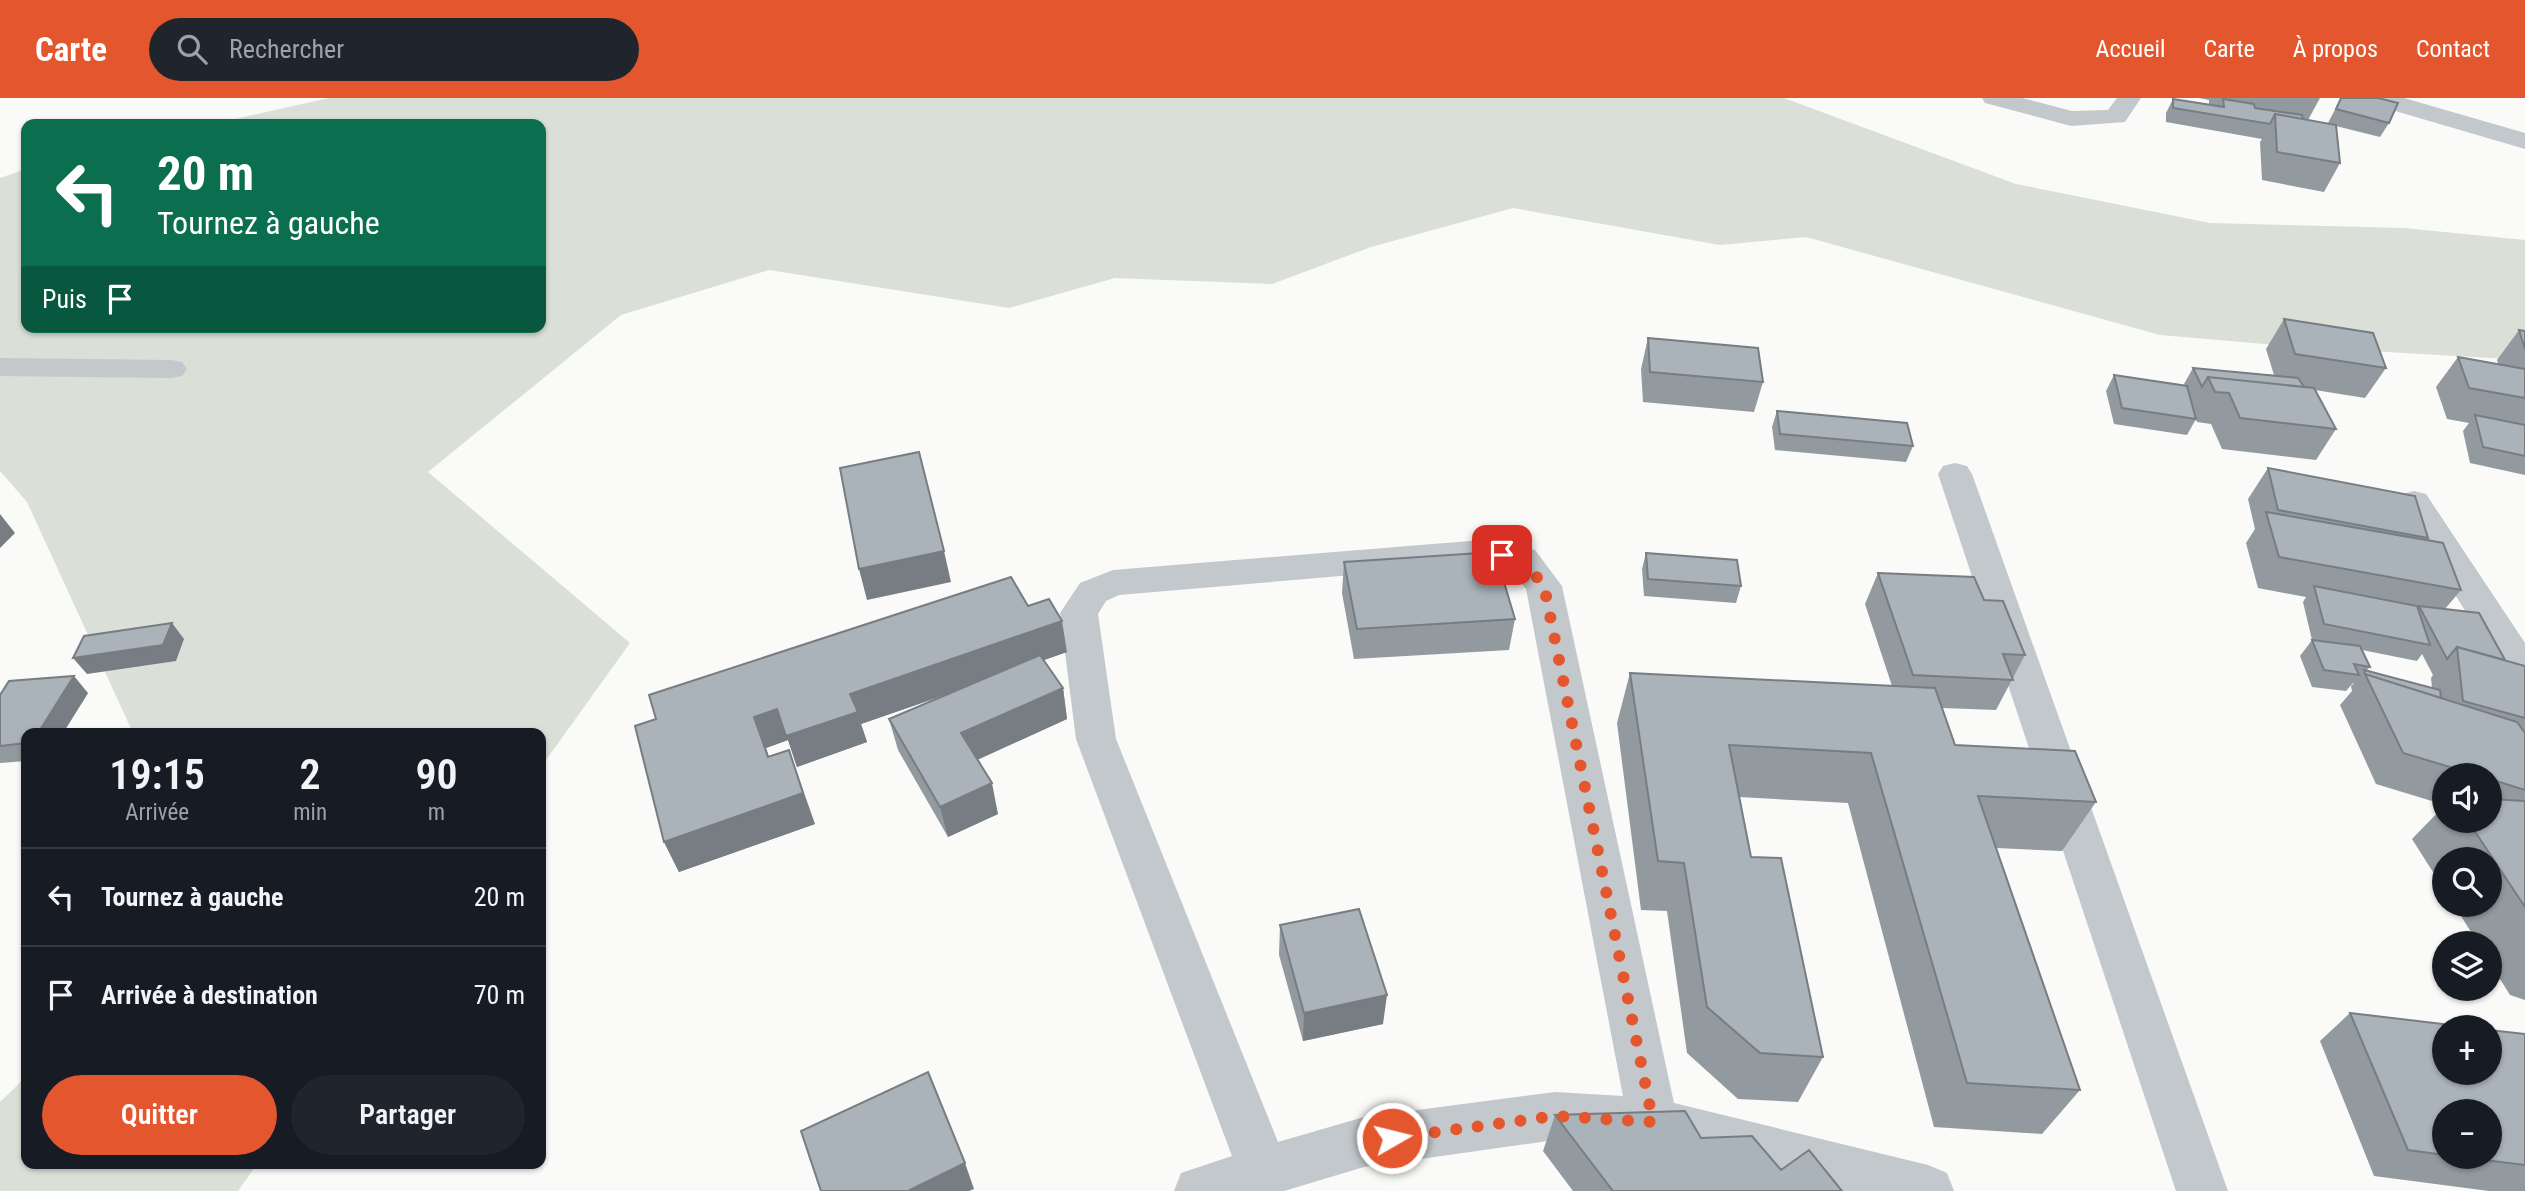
<!DOCTYPE html>
<html lang="fr">
<meta charset="utf-8">
<style>
body{margin:0;font-family:"Roboto Condensed",sans-serif;background:#20242c;color:#f1f3f6;height:100vh;display:flex;flex-direction:column;font-size:26px;white-space:nowrap}
*{box-sizing:border-box;margin:0}
p{font-size:23px;color:#9ea1a6}
.icon{flex:none;width:38px;height:38px;fill:none;stroke:currentColor;stroke-width:2;stroke-linecap:round;stroke-linejoin:round}
.map{position:relative;flex:1;overflow:hidden}
.sheet{position:absolute;left:21px;top:630px;width:525px;height:441px;display:flex;flex-direction:column;background:#171b24;border-radius:14px;box-shadow:0 2px 5px #0004}
.sheet>*{flex:none}
.guide{position:absolute;left:21px;top:21px;width:525px;height:214px;border-radius:14px;box-shadow:0 2px 5px #0004;background:#0b6e4f;color:#fff;overflow:hidden}
.controls{position:absolute;left:2432px;top:665px;display:grid;gap:14px}
.controls a{display:grid;place-items:center;width:70px;height:70px;border-radius:50%;background:#171b24;box-shadow:0 2px 5px #0004;font-size:35px}
.pin{position:absolute;display:grid;place-items:center;width:60px;height:60px;color:#fff;margin:-30px;border-radius:14px;box-shadow:0 4px 10px #0006}
.me{position:absolute;width:77px;margin:-38px;rotate:82deg;stroke-linejoin:round;filter:drop-shadow(0 0 5px #0008)}
.turn{display:flex;align-items:center;gap:24px;height:147px;padding:0 21px;font-size:32px}
.turn .icon{width:91px;height:91px;stroke-width:2.5}
.turn b{display:block;font-size:49px;line-height:60px}
.then{display:flex;align-items:center;height:66px;padding:0 21px;background:#0003;gap:14px;font-size:26px}
.eta{display:flex;justify-content:space-evenly;align-items:center;height:119px;text-align:center}
.eta b{font-size:42px;font-weight:600;line-height:49px}
.primary-button{display:flex;gap:14px;margin-top:auto;padding:14px 21px}
.primary-button a{flex:1;height:80px;border-radius:42px;background:#e4572e;color:#fff;font-size:28px;font-weight:600;line-height:80px;text-align:center}
.primary-button a+a{background:#20242c;color:#f1f3f6}
ul{padding:0;list-style:none}
li{display:flex;align-items:center;gap:21px;height:98px;padding:0 21px;border-top:2px solid #363941}
li div{flex:1}
li b{display:block;font-size:26px}
li em{font-style:normal}
header{display:flex;align-items:center;gap:42px;box-sizing:border-box;height:98px;padding:0 35px;background:#e4572e;color:#fff}
header strong{font-size:33px}
nav{display:flex;gap:38px;margin-inline-start:auto;font-size:24px}
.search{width:490px;height:63px;background:#20242c;display:flex;align-items:center;gap:18px;box-sizing:border-box;padding:0 24px;border-radius:38px;color:#9ea1a6;font-size:26px}
.map>svg:first-child{display:block}
</style>
<header>
<strong>Carte</strong>
<div class="search"><svg class="icon" aria-label="search" viewBox="0 0 24 24"><circle cx="10" cy="10" r="6"/><path d="M15 15l6 6"/></svg>Rechercher</div>
<nav><a>Accueil</a><a>Carte</a><a>À propos</a><a>Contact</a></nav>
</header>
<div class="map">
<svg width="2525" height="1093" viewBox="0 0 2525 1093">
<rect width="100%" height="100%" fill="#fafaf8"/>
<path fill="#dadfd7" d="M329,0H1784L2016,86L2210,125L2404,130L2525,142V262L2300,249L2160,237L1806,139L1720,147L1513,110L1371,149L1272,186L1115,180L1009,210L769,172L621,217L428,374L630,545L541,669V635H133L27,404L0,373V80L26,71V229H541V26H213Z
M26,979V1066H257L238,1093H0V1004Z"/>
<g fill="none" stroke-linecap="round" stroke-linejoin="round">
<path fill="#c3c8cc" fill-rule="evenodd" d="M1982,0H2022L2072,13L2108,12L2117,0H2141L2125,24L2071,28L1985,5Z
M2365,0H2404L2525,35V51L2368,5Z
M0,260L171,262L182,264L187,271L182,278L171,280L0,278Z
M1955,365L1967,368L1972,376L2228,1093H2176L1938,376L1943,368Z
M2414,393L2426,396L2525,545V590L2511,586L2397,404L2402,396Z
M1482,442L1535,452L1562,488L1674,1005L1928,1067L1947,1075L1954,1093H1828L1653,1048L1555,1042L1364,1069L1284,1093H1174L1181,1075L1232,1058L1076,641L1060,515L1080,485L1113,472ZM1482,466L1510,471L1526,491L1623,998L1555,994L1364,1019L1278,1044L1116,641L1098,516L1106,503L1119,497Z"/>
</g>
<path fill="#929a9f" fill-rule="evenodd" d="M2199,0H2320L2308,22L2328,25L2341,0L2389,25L2380,39L2336,28L2340,65L2324,94L2262,82L2260,44L2262,41L2166,24V15L2173,1L2209,7V2Z
M2284,221L2386,270L2365,300L2315,292L2336,331L2316,362L2222,351L2211,326L2197,324L2196,321L2187,337L2114,326L2106,293L2114,277L2185,287L2184,286L2193,270L2274,277L2266,251Z
M2519,232L2525,233V377L2470,365L2463,333L2469,325L2447,321L2436,289L2458,259L2498,266L2497,262Z
M1648,240L1763,284L1754,314L1643,304L1641,271Z
M1777,313L1913,348L1906,364L1775,352L1772,329Z
M2268,370L2428,440L2427,442L2461,492L2445,511L2505,562L2525,568V902L2510,897L2490,865V845H2478L2454,807H2490V761H2445V793L2412,741L2445,707V723H2490V677H2445V707L2376,686L2340,607L2352,593L2351,588L2354,585H2353L2346,593L2312,589L2300,558L2312,542L2303,504L2306,499L2258,490L2246,445L2255,431L2248,401ZM2362,552L2417,563L2422,556L2433,577L2431,580L2432,590L2366,573L2370,569Z
M1646,455L1741,488L1736,505L1644,498L1642,471Z
M1344,464L1515,521L1509,552L1354,561L1342,495Z
M1878,475L1984,502L2025,557L1996,612L1942,610L1955,647L2096,704L2062,753L1996,750L2080,992L2042,1036L1934,1029L1848,705L1739,699L1751,759L1823,959L1798,1004L1738,1001L1687,955L1667,813L1641,812L1617,625L1630,575L1892,588L1865,506Z
M1028,508L1067,554L1044,562L1063,590L1067,621L977,662L998,716L948,739L898,652L889,621L960,592L861,626L867,644L797,669L788,642L766,650L769,659L815,726L679,774L664,744L635,628Z
M88,595L63,635H26V663L0,665V597Z
M1280,827L1383,926L1303,943L1279,857Z
M2350,915L2525,936V1093H2489L2374,1078L2320,943ZM2445,1013L2490,1059H2445Z
M1555,1017L1701,1040L1781,1072L1842,1093H1573L1543,1053Z"/>
<path fill="#777d82" d="M0,416L15,435L0,450Z
M944,453L951,484L867,502L859,471Z
M1062,523L1067,554L861,626L867,644L797,669L788,642L766,650L779,690L754,619L777,611L850,596Z
M172,525L184,541L176,563L87,576L73,560Z
M74,578L88,595L63,635H38Z
M1063,590L1067,621L968,666L961,635Z
M789,652L815,726L679,774L664,744Z
M992,685L998,716L948,739L940,709Z
M1387,897L1383,926L1303,943L1304,915Z
M965,1065L974,1091L969,1093H908Z"/>
<path fill="#aab3b9" stroke="#777d82" stroke-width="2" d="M2341,0H2378L2398,5L2389,25L2336,11Z
M2173,1L2224,9L2223,1L2254,6L2255,10L2302,17L2303,21L2275,16L2270,26L2173,10Z
M2275,16L2336,27L2340,65L2277,54Z
M2284,221L2373,235L2386,270L2295,256Z
M2519,232L2525,233V251Z
M1648,240L1758,250L1763,284L1650,274Z
M2458,259L2525,271V300L2469,290Z
M2193,270L2298,280L2304,289L2208,279L2202,289Z
M2114,277L2187,288L2196,321L2122,310Z
M2208,279L2314,290L2336,331L2240,320L2229,295L2215,294Z
M1777,313L1907,325L1913,348L1780,336Z
M2475,317L2525,327V358L2483,349Z
M919,354L944,453L859,471L840,370Z
M2268,370L2415,398L2428,440L2278,412Z
M2266,414L2443,445L2461,492L2279,459Z
M1495,454L1515,521L1357,531L1344,464Z
M1646,455L1737,462L1741,488L1648,481Z
M1878,475L1974,479L1984,502L2003,503L2025,557L2003,556L2013,582L1913,577Z
M1011,479L1028,508L1049,501L1062,523L850,596L858,614L786,638L777,611L754,619L768,659L789,652L803,695L664,744L635,628L656,621L649,597Z
M2314,488L2417,508L2430,547L2324,526Z
M2419,508L2479,515L2505,562L2457,549L2447,561Z
M172,525L163,547L73,560L84,538Z
M2312,542L2360,548L2370,569L2354,566L2359,577L2324,572Z
M2457,549L2525,568V620L2463,603Z
M1040,557L1063,590L961,635L992,685L940,709L889,621Z
M2364,572L2440,592L2441,600L2365,576Z
M1630,575L1935,590L1955,647L2075,653L2096,704L1978,698L2080,992L1967,985L1871,655L1729,647L1751,759L1781,760L1823,959L1760,955L1707,909L1684,765L1658,763Z
M2365,576L2517,624L2525,635V692L2490,681V677H2477L2403,655Z
M74,578L38,635H26V645L0,648V597L9,583Z
M2490,701L2525,703V809L2468,723H2490Z
M1359,811L1387,897L1304,915L1280,827Z
M2350,915L2468,929H2445V975H2490V932L2525,936V1067L2460,1059H2490V1013H2445V1057L2408,1052Z
M928,974L965,1065L908,1093H821L801,1033Z
M1685,1013L1701,1040L1752,1038L1781,1072L1809,1052L1842,1093H1613L1555,1017Z"/>
<g fill="none" stroke-linecap="round" stroke-linejoin="round">
<path stroke="#e4572e" stroke-width="12" stroke-dasharray="0 21.6" d="M1392,1040L1555,1018L1653,1024L1544,488L1522,461L1502,457"/>
</g>
</svg>
<div class="controls">
<a><svg class="icon" aria-label="sound" viewBox="0 0 24 24"><path d="M4 9h4l5-4v14l-5-4H4zM17 9q2 3 0 6"/></svg></a>
<a><svg class="icon" aria-label="search" viewBox="0 0 24 24"><circle cx="10" cy="10" r="6"/><path d="M15 15l6 6"/></svg></a>
<a><svg class="icon" aria-label="layers" viewBox="0 0 24 24"><path d="M12 4l9 5-9 5-9-5zM3 14l9 5 9-5"/></svg></a>
<a>+</a>
<a>−</a>
</div>
<div class="pin" style="left:1502px;top:457px;background:#d93025"><svg class="icon" aria-label="arrive" viewBox="0 0 24 24"><path d="M6 21V4h12l-3 4 3 4H6"/></svg></div>
<svg class="me" style="left:1392px;top:1040px" viewBox="-20 -20 40 40"><circle r="17" fill="#e4572e" stroke="#fff" stroke-width="3"/><path d="M0-11L8 9 0 5-8 9z" fill="#fff"/></svg>
<div class="guide">
<div class="turn"><svg class="icon" aria-label="left" viewBox="0 0 24 24"><path d="M17 20v-9H6M10 6l-5 5 5 5"/></svg><div><b>20 m</b>Tournez à gauche</div></div>
<div class="then">Puis<svg class="icon" aria-label="arrive" viewBox="0 0 24 24"><path d="M6 21V4h12l-3 4 3 4H6"/></svg></div>
</div>
<section class="sheet">
<div class="eta">
<div><b>19:15</b><p>Arrivée</p></div>
<div><b>2</b><p>min</p></div>
<div><b>90</b><p>m</p></div>
</div>
<ul>
<li><svg class="icon" aria-label="left" viewBox="0 0 24 24"><path d="M17 20v-9H6M10 6l-5 5 5 5"/></svg><div><b>Tournez à gauche</b></div><em>20 m</em></li>
<li><svg class="icon" aria-label="arrive" viewBox="0 0 24 24"><path d="M6 21V4h12l-3 4 3 4H6"/></svg><div><b>Arrivée à destination</b></div><em>70 m</em></li>
</ul>
<div class="primary-button"><a>Quitter</a><a>Partager</a></div>
</section>
</div>
